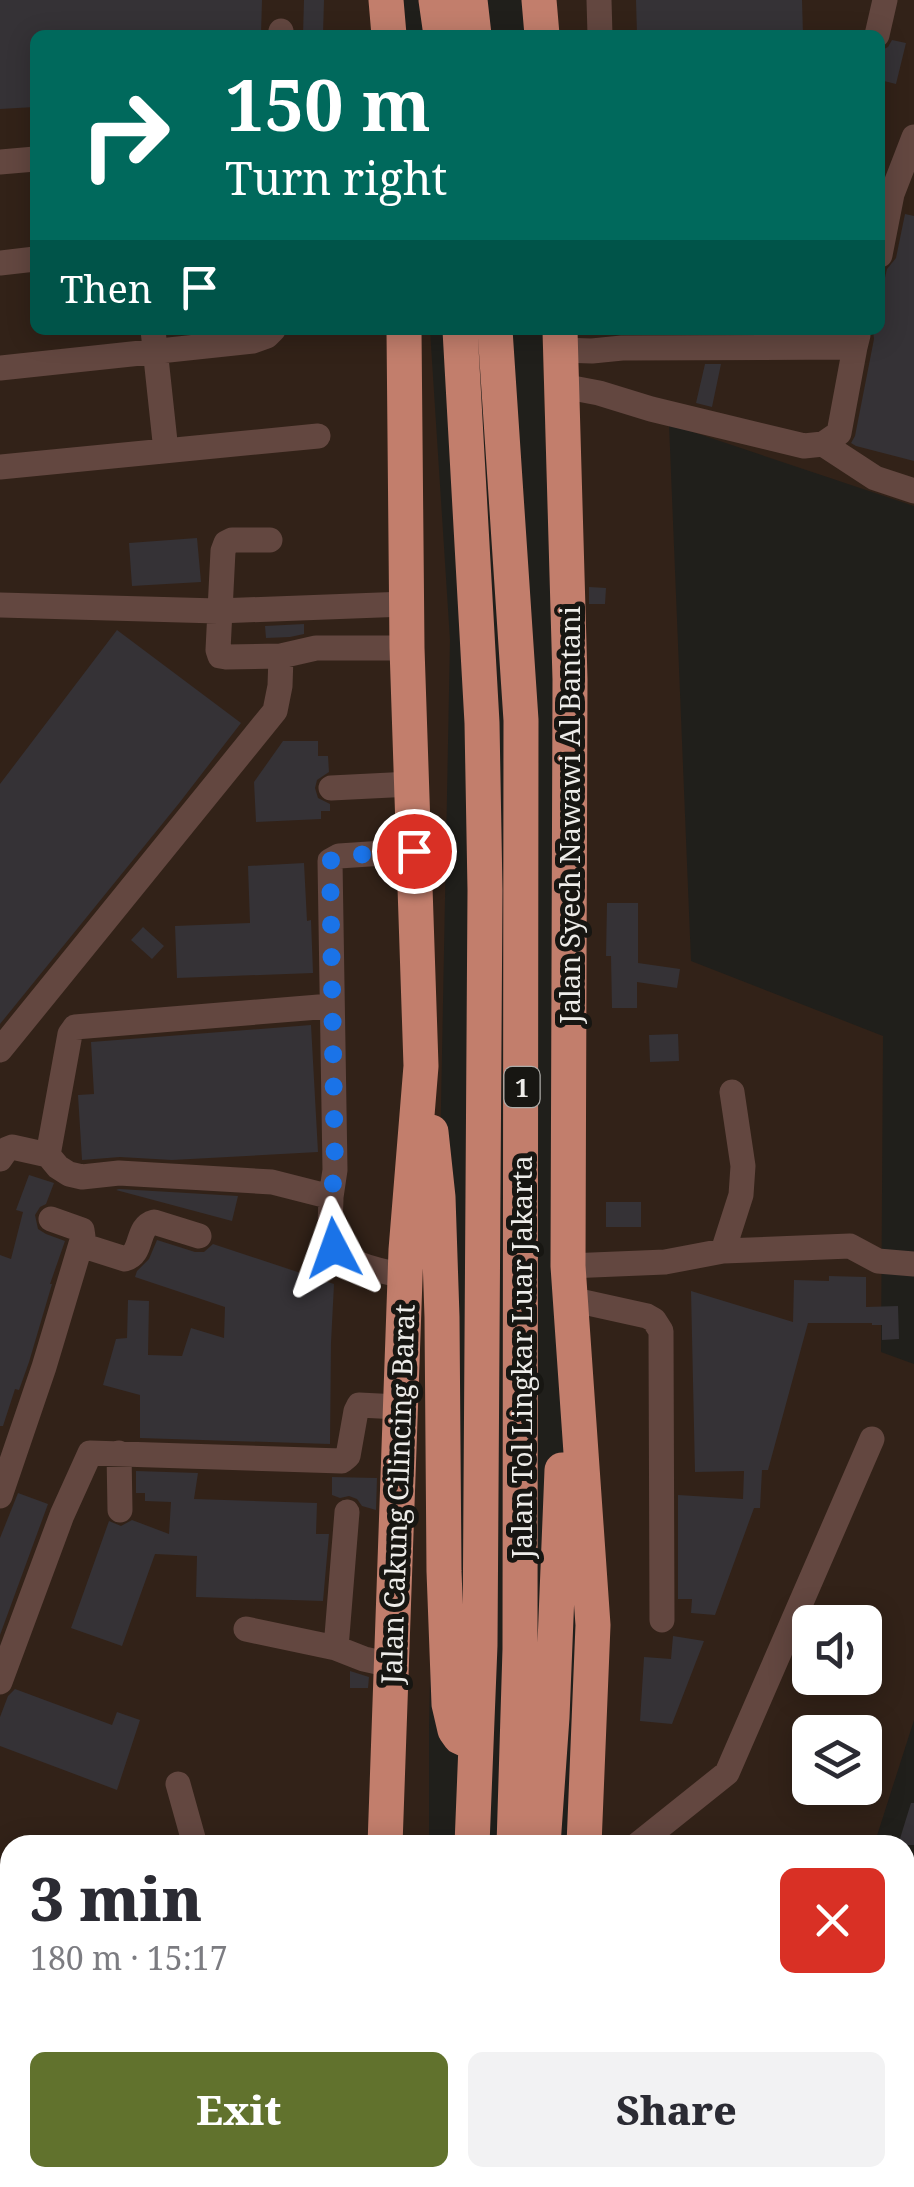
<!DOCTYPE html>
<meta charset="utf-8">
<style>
body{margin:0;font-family:"Noto Serif",serif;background:#f2f2f3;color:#2b2b33;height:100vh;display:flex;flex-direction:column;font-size:38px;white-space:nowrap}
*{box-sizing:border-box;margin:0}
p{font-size:32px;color:#7c7c81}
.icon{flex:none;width:55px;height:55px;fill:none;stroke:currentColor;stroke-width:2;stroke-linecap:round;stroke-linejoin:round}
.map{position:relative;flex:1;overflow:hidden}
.sheet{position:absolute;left:0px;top:1835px;width:915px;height:352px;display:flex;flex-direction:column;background:#fff;border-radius:30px 30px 0 0;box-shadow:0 5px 25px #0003}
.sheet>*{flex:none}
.banner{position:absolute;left:30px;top:30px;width:855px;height:305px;border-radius:15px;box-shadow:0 5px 25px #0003;background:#00695c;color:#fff;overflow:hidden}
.tools{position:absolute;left:792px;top:1605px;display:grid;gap:20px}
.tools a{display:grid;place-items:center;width:90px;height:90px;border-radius:15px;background:#fff;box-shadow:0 5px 25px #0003;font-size:50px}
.pin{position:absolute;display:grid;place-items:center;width:85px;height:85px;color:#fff;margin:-42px;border:5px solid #fff;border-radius:50%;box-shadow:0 2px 10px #0007}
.me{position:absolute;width:110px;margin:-55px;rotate:356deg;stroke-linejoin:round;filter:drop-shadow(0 0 8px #0008)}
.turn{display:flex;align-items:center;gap:35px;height:210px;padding:0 30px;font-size:45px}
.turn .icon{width:130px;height:130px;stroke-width:2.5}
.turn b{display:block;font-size:70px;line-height:85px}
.then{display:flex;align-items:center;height:95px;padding:0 30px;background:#0003;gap:20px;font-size:38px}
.round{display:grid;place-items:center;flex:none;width:105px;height:105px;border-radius:15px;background:#f2f2f3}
.summary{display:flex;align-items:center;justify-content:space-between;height:170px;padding:0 30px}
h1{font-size:60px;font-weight:800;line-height:75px}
.button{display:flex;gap:20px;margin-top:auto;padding:20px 30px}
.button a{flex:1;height:115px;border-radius:15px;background:#61722d;color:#fff;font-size:40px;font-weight:800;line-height:115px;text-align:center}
.button a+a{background:#f2f2f3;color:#2b2b33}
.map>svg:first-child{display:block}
</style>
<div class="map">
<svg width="914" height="2187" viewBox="0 0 914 2187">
<rect width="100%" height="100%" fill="#201f1b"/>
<path fill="#322218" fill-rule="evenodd" d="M0,0H403L407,35H35V330H430L450,640L429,1728V1845H10V1878L0,1867Z
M536,0H914V506L669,424L691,961L883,1036L881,1352L914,1364V1720L874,1845H580L567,1109L542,330H880V35H536ZM810,1622H865V1678H810ZM810,1732H865V1788H810Z
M905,2104L914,2107V2187H581L582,2178H905Z
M276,2178H428V2187H275Z"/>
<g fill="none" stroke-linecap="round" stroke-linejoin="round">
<path stroke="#476297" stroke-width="5" d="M0,1921L10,1932
M240,2178L249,2187"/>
</g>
<path fill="#353236" d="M0,0H262L261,35H35V107L0,109Z
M304,0H324L323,35H303Z
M636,0H802L803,35H637Z
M892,40L906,43L896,84L880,80V51L888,47Z
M905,214L914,216V461L856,446L851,443L855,436L874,339L873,330H880V299L887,269L896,258Z
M705,364H721L712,407L696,403Z
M197,538L201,582L132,586L129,543Z
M589,587L606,588L605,604H589Z
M304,624V634L290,637L266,638L265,626Z
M117,630L241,723L180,802L0,1024V784Z
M283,741H318V756H328L329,772L317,780L315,788L318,798L330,804V811H321V819L256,822L254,782Z
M304,863L307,921L311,920L313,973L177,978L175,926L250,923L248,866Z
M607,903H638V963L680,969L677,988L637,982V1008H612L611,956H606Z
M143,927L164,946L152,959L131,940Z
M311,1025L318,1152L172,1160L120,1157L82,1160L78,1095L94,1094L91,1042Z
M678,1034L679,1061L650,1062L649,1035Z
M29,1175L54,1183L46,1204L40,1207L35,1215L38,1229L46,1234L65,1241L50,1284H52L29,1362L19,1390L15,1389L3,1426H0V1255L11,1259L23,1212L16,1210Z
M116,1190L119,1189L238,1196L232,1221Z
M606,1202H641V1227H606Z
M157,1240L195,1252H204L213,1244L334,1284L331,1343L330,1444L140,1438V1395L103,1385L116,1339L127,1338L128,1300L149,1301L148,1355L182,1356L191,1328L224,1338L225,1307L135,1277L137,1271L149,1259Z
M829,1276L866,1277V1307L898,1306L899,1339L882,1340V1325H872V1323H808L768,1470H762L760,1508H754L715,1615L691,1613L692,1599H678V1495L743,1499L744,1471L695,1472L691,1291L793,1322L794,1280L829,1281Z
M136,1471L198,1473L194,1499L317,1503L316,1534H329L323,1601L196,1597L197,1556L155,1554L122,1646L71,1628L109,1521L121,1526L132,1520L169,1534L171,1502L145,1501V1493H136Z
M332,1477L377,1478L376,1510L362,1506L357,1499L349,1496L340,1498L332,1495Z
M18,1493L48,1504L0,1635V1538Z
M673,1636L704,1641L672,1724L640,1721L644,1657L671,1659Z
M350,1671L369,1677L368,1688H350Z
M15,1689L112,1725L117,1712L140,1720L117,1790L0,1746V1717L8,1696Z
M911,1803H914V1845H898Z"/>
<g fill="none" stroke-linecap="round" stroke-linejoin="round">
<path stroke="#634740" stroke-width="25" d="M599,0L600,35
M281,31V35
M877,35L885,0
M0,162L35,159
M880,255L892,194L914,137
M0,263L35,259
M153,330L166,451
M560,350L592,351L622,348L855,347L858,335
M0,368L253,341L267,336L273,330
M562,386L599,393L651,409L804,446L823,444L839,433L855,347
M823,444L875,478L914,491
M0,467L318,436
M270,540H232L226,543L223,551L218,650L220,656L226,657L281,656L316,648H407
M0,605L218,611L406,604
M331,788L411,784
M0,1050L275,711L280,686L281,656
M48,1155L70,1034L75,1027L331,1006
M0,1159L7,1149L12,1147L48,1155L58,1167L69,1174L82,1177L119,1173L272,1182L331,1197L335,1170L330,861L339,856L414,851
M331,1197C331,1211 328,1231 334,1245C343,1265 385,1272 405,1276
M81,1245L125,1259C144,1254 135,1227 154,1222L199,1236
M723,1251L741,1195L743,1166L732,1092
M568,1266L665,1262L723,1251L850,1246L878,1261L914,1264
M570,1299L647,1316L654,1320L661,1331L662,1620
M119,1453L120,1510
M0,1496L44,1367L83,1237L82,1230L51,1219
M246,1629L336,1648L364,1659L391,1665
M336,1648L347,1512
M0,1682L62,1515L90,1453L342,1461L348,1456L356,1411L359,1405L399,1407
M178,1784L195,1845
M637,1845L727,1773L872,1439
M905,1870L914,1873
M0,1897L10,1907
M0,1941L10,1952
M905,1954L914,1957
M0,1987L10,1982
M905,2037L914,2040
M905,2091L914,2094
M0,2177L27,2182
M209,2178L218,2187
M264,2178L273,2187
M49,2187L52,2178
M631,2187L632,2178"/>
<path stroke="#c27e6c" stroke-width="35" d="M386,0L389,35
M436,0L441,35
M470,0L474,35
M539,0L542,35
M460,330L482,723L485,890L480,1645L472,1845
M495,330L521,720L520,1649L514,1845
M560,330L570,679L568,1266L593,1625L584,1845
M431,1132L438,1197L442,1317L444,1571L449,1704L455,1730L460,1737L475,1744
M385,1845L406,1250L421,1066L407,648L404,330
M543,1845L552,1717L562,1470
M399,2178L400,2187
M460,2187V2178
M499,2187L500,2178
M566,2187L567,2178"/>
<path stroke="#858480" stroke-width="2.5" stroke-dasharray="5 8" stroke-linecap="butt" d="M432,2183L545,2187"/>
</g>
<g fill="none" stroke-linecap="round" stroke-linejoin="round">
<path stroke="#1a73e8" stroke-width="18" stroke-dasharray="0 32.4" d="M334,1248C327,1223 331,1195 335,1170L330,861L338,856L414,851"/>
</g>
<g text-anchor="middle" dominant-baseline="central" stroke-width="10" stroke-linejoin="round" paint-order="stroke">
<rect fill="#171612" stroke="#adaca8" stroke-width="2.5" x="504.5" y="1067" width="35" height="40" rx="8"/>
<g font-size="25" font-weight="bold" fill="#edece9">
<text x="522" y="1087">1</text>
</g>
<g font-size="28" fill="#edece9" stroke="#171612">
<text transform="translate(569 815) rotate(-90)">Jalan Syech Nawawi Al Bantani</text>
<text transform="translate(521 1357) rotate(-90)">Jalan Tol Lingkar Luar Jakarta</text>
<text transform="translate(397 1494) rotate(-88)">Jalan Cakung Cilincing Barat</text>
</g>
</g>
</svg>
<div class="tools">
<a><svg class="icon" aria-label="sound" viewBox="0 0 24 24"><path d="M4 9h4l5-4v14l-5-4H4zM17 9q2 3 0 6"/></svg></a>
<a><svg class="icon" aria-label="layers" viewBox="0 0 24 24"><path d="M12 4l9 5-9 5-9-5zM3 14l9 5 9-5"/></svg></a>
</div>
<div class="pin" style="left:414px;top:851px;background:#d93025"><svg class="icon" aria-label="arrive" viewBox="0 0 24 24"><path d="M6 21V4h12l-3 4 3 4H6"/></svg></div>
<svg class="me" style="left:334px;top:1248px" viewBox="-20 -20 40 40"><path d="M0-17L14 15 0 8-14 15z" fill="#1a73e8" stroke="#fff" stroke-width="4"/></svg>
<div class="banner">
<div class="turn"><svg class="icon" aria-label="right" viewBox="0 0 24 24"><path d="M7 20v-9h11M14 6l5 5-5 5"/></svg><div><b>150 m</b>Turn right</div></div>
<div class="then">Then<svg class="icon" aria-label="arrive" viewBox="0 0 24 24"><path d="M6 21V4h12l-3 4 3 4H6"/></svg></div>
</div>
<section class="sheet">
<div class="summary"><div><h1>3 min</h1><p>180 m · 15:17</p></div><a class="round" style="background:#d93025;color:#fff"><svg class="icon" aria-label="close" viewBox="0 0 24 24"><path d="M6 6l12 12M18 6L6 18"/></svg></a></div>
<div class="button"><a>Exit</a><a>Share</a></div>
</section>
</div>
